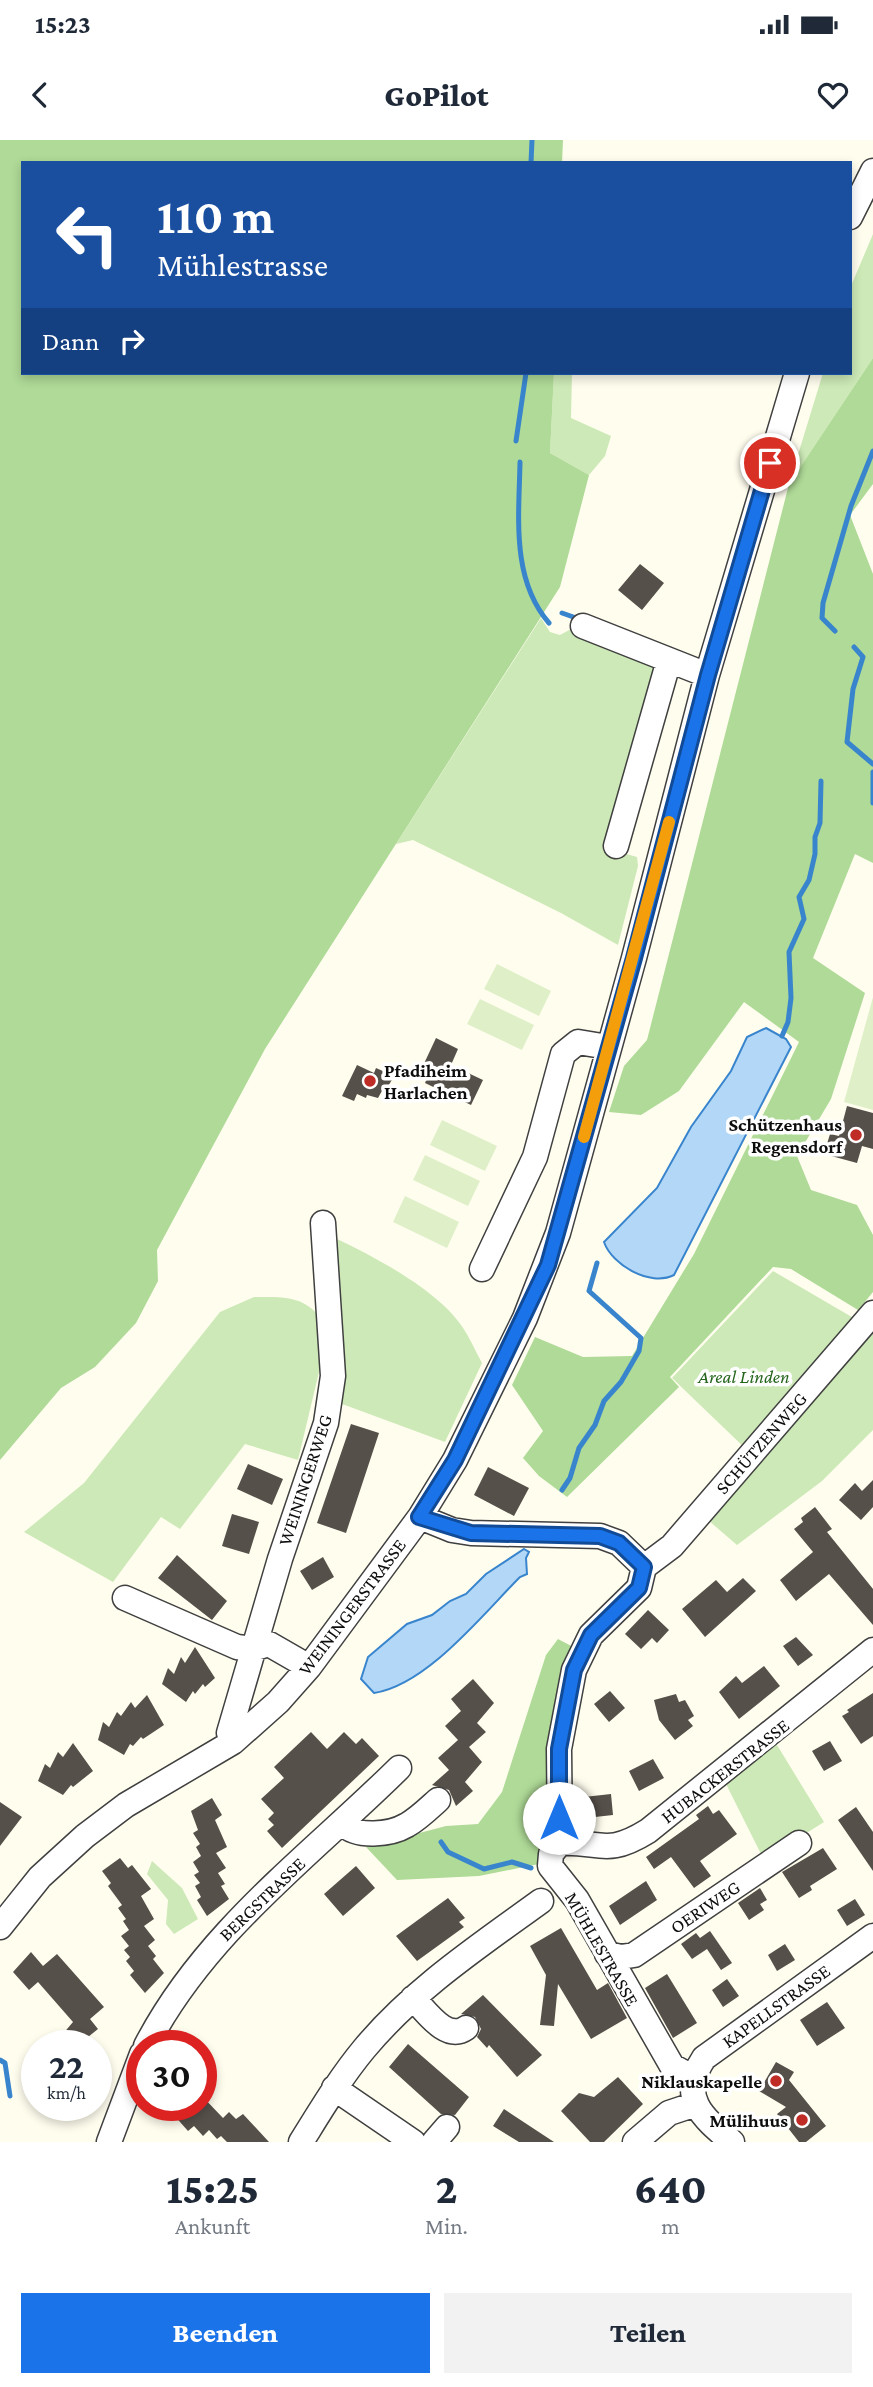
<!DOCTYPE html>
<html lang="de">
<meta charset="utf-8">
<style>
body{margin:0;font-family:"Crimson Pro",serif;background:#f2f2f3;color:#1f2937;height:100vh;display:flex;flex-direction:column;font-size:26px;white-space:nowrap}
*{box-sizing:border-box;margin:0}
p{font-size:23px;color:#747a83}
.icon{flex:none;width:38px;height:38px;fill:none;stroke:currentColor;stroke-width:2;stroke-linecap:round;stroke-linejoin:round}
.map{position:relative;height:2002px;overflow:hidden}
.sheet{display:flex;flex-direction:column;background:#fff;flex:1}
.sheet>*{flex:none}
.banner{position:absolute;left:21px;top:21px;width:831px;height:214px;border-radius:0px;box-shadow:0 4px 10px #0003;background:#1a4fa0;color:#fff;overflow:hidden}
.speed{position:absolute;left:21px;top:1890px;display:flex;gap:14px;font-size:35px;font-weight:700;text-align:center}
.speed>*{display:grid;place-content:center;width:91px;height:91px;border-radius:50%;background:#fff;box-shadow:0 4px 10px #0003;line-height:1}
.speed small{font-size:18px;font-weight:400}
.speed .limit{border:10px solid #d22;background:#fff;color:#111}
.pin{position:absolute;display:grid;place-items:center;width:60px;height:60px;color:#fff;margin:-30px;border:4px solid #fff;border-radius:50%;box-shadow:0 2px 7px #0007}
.me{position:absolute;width:77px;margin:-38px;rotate:0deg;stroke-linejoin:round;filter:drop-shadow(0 0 5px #0008)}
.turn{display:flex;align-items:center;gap:24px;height:147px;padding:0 21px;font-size:32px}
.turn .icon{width:91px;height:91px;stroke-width:2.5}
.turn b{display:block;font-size:49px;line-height:60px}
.then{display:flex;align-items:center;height:66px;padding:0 21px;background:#0003;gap:14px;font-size:26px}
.eta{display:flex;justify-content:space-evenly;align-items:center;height:119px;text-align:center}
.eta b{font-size:42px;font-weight:800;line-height:49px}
.button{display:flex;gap:14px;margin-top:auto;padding:14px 21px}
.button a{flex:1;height:80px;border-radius:0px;background:#1a73e8;color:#fff;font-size:28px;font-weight:800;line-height:80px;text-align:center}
.button a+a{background:#f2f2f3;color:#1f2937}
.status{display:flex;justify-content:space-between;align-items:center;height:49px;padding:0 35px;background:#fff;direction:ltr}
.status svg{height:19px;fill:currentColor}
header{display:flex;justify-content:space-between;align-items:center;height:91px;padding:0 21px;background:#fff;font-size:32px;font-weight:800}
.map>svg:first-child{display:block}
</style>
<div class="status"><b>15:23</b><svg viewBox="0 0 49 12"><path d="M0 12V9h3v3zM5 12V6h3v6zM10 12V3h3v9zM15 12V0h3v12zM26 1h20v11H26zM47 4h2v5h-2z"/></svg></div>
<header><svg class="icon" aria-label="back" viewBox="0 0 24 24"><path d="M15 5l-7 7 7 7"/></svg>GoPilot<svg class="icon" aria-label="heart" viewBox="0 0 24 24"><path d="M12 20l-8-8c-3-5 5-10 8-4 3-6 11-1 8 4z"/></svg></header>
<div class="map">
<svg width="873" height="2002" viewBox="0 0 873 2002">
<rect width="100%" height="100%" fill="#fffdee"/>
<path fill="#cde9b7" d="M873,94V218L789,344L823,233H850L851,146Z
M554,233H572L571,278L611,296L605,316L589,335L550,313Z
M541,478L550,492L560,495L573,488L656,524L619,712L637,717L638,726L618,805L561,773L413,700L396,704Z
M337,1099C375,1117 437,1150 461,1185C469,1196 475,1210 482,1223L445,1302L334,1261Z
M773,1131L857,1180L747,1310L672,1238Z
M254,1157C283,1157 302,1155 321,1178L319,1232L298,1320L245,1304L180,1389L161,1377L113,1442L24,1392L84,1343L220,1172Z
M873,1176V1290L822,1341L737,1405L701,1374Z
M774,1600L824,1682L764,1720L724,1640Z
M152,1721L182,1748L198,1779L174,1794L166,1784L168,1760L147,1734Z"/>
<path fill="#afda97" d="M0,0H563L562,23H23V233H554L550,313L589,335L560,447L265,909L157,1110L158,1141L136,1183L95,1227L61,1248L0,1320Z
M873,218V344L850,375L873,434V723L855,714L813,818L865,853L831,959L797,1016L811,1050L857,1065L873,1095V1152L858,1170L791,1129L773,1127L670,1237L679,1247L567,1357L539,1336L523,1318L543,1291L512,1245L535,1197L583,1217L632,1216L694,1114L799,902L744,862L679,951L641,975L609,972L624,926L647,900L789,344Z
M558,1499L577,1509L554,1695L539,1724L479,1736L397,1740L366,1707L446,1686L478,1684L502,1652L546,1515Z"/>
<path fill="#dff0c9" d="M497,824L551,851L539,876L484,849Z
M873,857V970L844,962Z
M480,859L534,885L522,910L467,884Z
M442,980L497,1006L485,1031L430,1005Z
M425,1015L480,1041L468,1066L413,1040Z
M405,1056L459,1082L447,1108L393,1082Z"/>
<path fill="#b3d7f6" stroke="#3985cd" stroke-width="2" d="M766,888L786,899L791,907L674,1135C650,1147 612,1125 604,1102L657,1048L691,987L731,931L747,897Z
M524,1409L529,1412L526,1418L527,1434L520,1437C483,1474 427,1545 374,1553L361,1539L368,1517L407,1484L432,1475L450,1461L466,1454L486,1434Z"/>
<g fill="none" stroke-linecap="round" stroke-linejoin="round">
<path stroke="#3985cd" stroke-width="5" d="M531,23L532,0
M516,301L526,233
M520,322C519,377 511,439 549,483
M562,473L579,479
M835,491L822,478L823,463L851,366L873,311
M854,507L863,517L853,549L847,602L873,624
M873,632V663
M782,896L788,882L791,858L789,812L804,779L799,757L809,740L815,714V697L820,683L821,641
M562,1350L570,1338L579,1308L595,1285L604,1261L621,1242L639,1211L641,1198L589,1151L597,1123
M441,1702L448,1712L484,1729L512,1722L531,1728
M0,1920L5,1923L10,1956"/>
</g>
<path fill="#56504a" d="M640,424L664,443L642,470L618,450Z
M436,898L458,909L451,925L483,940L471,965L425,943L429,934L421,930Z
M357,925L374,933L376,928L394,936L386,950L383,949L378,958L367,955L366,958L357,954L354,961L342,956Z
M847,966L873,973V1009L862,1006L857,1023L824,1014L830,994L839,996Z
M351,1284L379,1293L346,1393L317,1383Z
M248,1324L283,1339L272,1365L237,1349Z
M488,1327L529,1348L514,1376L474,1355Z
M873,1340V1367L861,1380L839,1360L855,1343L862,1351Z
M815,1367L832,1389L827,1392L873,1449V1485L829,1434L796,1461L780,1440L813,1412L794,1389L803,1382L801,1378Z
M232,1374L259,1382L249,1414L222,1406Z
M177,1415L227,1461L212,1480L158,1438Z
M323,1417L334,1437L312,1450L300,1431Z
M743,1438L756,1451L705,1497L682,1469L716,1440L727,1452Z
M648,1470L669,1490L657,1503L652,1498L641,1509L625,1494Z
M796,1497L813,1515L798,1526L783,1506Z
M195,1507L215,1538L205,1547L203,1544L195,1554L193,1551L186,1562L162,1544L168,1528L174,1534L181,1517L185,1523Z
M764,1526L780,1546L739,1579L719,1552L736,1536L742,1543Z
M473,1539L494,1563L477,1583L486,1592L469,1607L482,1622L465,1642L473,1651L456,1666L449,1650L432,1645L449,1630L438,1618L458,1600L445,1586L461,1571L451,1559Z
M610,1551L625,1568L609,1582L594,1564Z
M873,1553V1596L861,1604L842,1576L849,1572L847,1570Z
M676,1554L679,1562L685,1560L694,1576L688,1580L693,1586L675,1600L659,1580L654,1560Z
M147,1555L164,1585L143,1599L141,1597L133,1606L130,1604L124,1615L98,1600L103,1582L109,1587L117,1572L121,1576L131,1562L135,1568Z
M311,1592L327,1609L344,1592L356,1604L362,1598L379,1616L282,1708L267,1691L274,1685L268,1679L274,1673L261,1659L284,1638L274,1627Z
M830,1601L842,1621L824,1631L812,1611Z
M73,1603L93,1631L73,1647L71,1645L63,1655L38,1641L45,1624L50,1628L58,1612L63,1617Z
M653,1619L664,1638L639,1651L629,1631Z
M611,1654L613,1675L586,1678L584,1657Z
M212,1658L222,1675L215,1680L227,1707L216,1713L226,1728L218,1733L225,1744L221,1746L229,1759L207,1776L197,1760L201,1757L195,1746L200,1743L194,1735L199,1732L193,1722L201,1716L196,1707L200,1704L193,1693L198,1690L191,1671Z
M0,1662L22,1677L0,1706Z
M708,1666L713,1674L719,1670L737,1694L700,1721L711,1736L694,1748L671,1717L654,1729L646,1717L699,1679L696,1675Z
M856,1667L873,1692V1731L838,1680Z
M823,1708L837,1729L810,1746L812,1750L799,1758L782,1732Z
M120,1718L128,1728L132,1725L151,1749L141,1756L154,1779L144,1786L155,1800L148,1806L156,1816L153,1819L164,1833L145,1853L130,1835L134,1831L126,1821L130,1817L124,1810L129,1806L121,1796L129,1790L123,1781L126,1779L118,1768L122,1765L108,1746L111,1743L102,1731Z
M356,1726L375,1748L343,1776L324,1754Z
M646,1741L657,1760L620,1785L609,1766Z
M760,1748L767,1760L760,1764L764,1770L749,1780L738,1763Z
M448,1758L465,1778L459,1782L464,1787L417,1821L396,1796Z
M855,1759L865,1775L847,1786L837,1770Z
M561,1788L597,1850L608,1843L627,1878L591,1899L558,1844L554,1886L540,1885L546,1835L530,1806Z
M710,1791L732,1823L721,1830L707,1809L692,1819L681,1804L696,1793L700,1798Z
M785,1804L795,1820L777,1831L768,1815Z
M31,1812L43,1826L57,1814L104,1867L90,1879L98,1889L88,1897L96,1906H72L62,1895L73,1882L38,1842L29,1850L13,1832Z
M667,1834L697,1883L673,1898L645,1848Z
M727,1839L739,1856L723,1867L712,1850Z
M483,1855L542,1915L517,1937L489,1905L487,1908L477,1897L481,1889L475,1877L461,1874Z
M827,1862L845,1888L817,1906L800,1880Z
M408,1904L469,1957L455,1975L441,1974L389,1927Z
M776,1922L794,1932L789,1940L826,1986L806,2002H799L777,1974L786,1967L759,1951Z
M618,1937L643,1964L604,2002H590L561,1971L579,1953L594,1957Z
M201,1955L223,1978L229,1972L236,1979L243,1974L269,2002H227L221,1996L217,1999L209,1990L203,1996L194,1986L188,1991L165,1965H201Z
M504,1969L554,2002H519L493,1986Z"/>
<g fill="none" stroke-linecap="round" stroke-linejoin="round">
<defs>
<path id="minor" d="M850,77L873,31
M583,486L707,535
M616,706L669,520
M482,1129L535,1017L563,914L578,902L608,907
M420,1377L452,1390L471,1393L600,1396L619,1403L644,1427
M644,1427L639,1448L591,1495L574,1530L559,1609L560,1703L551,1714L550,1726L577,1760L672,1926L694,1938
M644,1427L672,1406L873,1173
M125,1458L237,1507L252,1509L269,1504L309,1527
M233,1602L229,1593L280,1419L326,1283L333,1236L323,1083
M343,1684C357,1698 390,1695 407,1685C418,1679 429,1668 438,1660
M560,1703C601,1701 606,1717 648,1691L873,1510
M0,1787L40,1737L85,1696L126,1665L233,1602L278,1562L309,1527L420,1377L455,1320L525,1178L558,1093L634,818L707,535L797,233
M607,1814L621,1817L634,1815L799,1703
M413,1858C426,1871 446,1902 466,1888
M146,1906C205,1792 309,1717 399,1628
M334,1948L413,2002
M109,2002L142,1914
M301,2002C321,1970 340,1938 364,1909C414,1849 479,1806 541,1761
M434,2002L447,1987
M635,2002L669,1973L696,1964
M732,2002C702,1977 678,1957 704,1918L873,1796"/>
</defs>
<use href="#minor" stroke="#404040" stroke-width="27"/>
<use href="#minor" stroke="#fff" stroke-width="24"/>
</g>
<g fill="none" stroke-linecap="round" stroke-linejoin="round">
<defs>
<path id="route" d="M559,1678V1609L574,1530L591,1495L639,1448L644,1427L619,1403L600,1396L471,1393L419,1377L455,1320L548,1125L634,818L708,535L770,323"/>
</defs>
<use href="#route" stroke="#114b97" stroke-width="18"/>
<use href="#route" stroke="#1a73e8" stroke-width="12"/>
<path stroke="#f59e0b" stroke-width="12" d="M584,997L669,682"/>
</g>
<g fill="#be2c25" stroke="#fff" stroke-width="2.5">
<circle cx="370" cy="941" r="7"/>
<circle cx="856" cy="995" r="7"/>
<circle cx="776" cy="1941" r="7"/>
<circle cx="802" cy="1980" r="7"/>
</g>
<g text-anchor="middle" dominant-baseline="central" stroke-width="7" stroke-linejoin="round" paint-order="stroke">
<g font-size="19" font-weight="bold" fill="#0d0d0d" stroke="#fff" text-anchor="end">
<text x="384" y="930" text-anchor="start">Pfadiheim<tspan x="384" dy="22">Harlachen</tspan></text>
<text x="842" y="984">Schützenhaus<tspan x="842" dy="22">Regensdorf</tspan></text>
<text x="762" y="1941">Niklauskapelle</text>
<text x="788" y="1980">Mülihuus</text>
</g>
<g font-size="19" font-style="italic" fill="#26651d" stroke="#fff">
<text x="744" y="1236">Areal Linden</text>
</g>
<g font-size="19" fill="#0d0d0d" stroke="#fff">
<text transform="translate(761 1303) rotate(-49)">SCHÜTZENWEG</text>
<text transform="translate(305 1340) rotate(-72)">WEININGERWEG</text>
<text transform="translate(352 1467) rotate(-53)">WEININGERSTRASSE</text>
<text transform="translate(725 1631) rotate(-38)">HUBACKERSTRASSE</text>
<text transform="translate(262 1759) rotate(-44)">BERGSTRASSE</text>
<text transform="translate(705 1767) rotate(-34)">OERIWEG</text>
<text transform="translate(602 1809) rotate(60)">MÜHLESTRASSE</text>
<text transform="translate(776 1866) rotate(-36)">KAPELLSTRASSE</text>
</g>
</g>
</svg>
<div class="speed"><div>22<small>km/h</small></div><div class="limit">30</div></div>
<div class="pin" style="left:770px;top:323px;background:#d93025"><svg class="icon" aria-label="arrive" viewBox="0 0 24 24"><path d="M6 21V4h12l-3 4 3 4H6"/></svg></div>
<svg class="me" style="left:559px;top:1678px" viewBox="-20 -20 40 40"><circle r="19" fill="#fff"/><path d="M0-13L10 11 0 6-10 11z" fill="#1a73e8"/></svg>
<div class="banner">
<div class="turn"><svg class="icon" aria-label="left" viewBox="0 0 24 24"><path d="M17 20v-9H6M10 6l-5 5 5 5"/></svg><div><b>110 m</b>Mühlestrasse</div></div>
<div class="then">Dann<svg class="icon" aria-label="right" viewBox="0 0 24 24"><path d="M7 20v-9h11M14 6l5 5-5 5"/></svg></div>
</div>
</div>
<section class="sheet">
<div class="eta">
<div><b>15:25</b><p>Ankunft</p></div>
<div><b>2</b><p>Min.</p></div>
<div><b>640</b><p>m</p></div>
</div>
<div class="button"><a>Beenden</a><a>Teilen</a></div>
</section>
